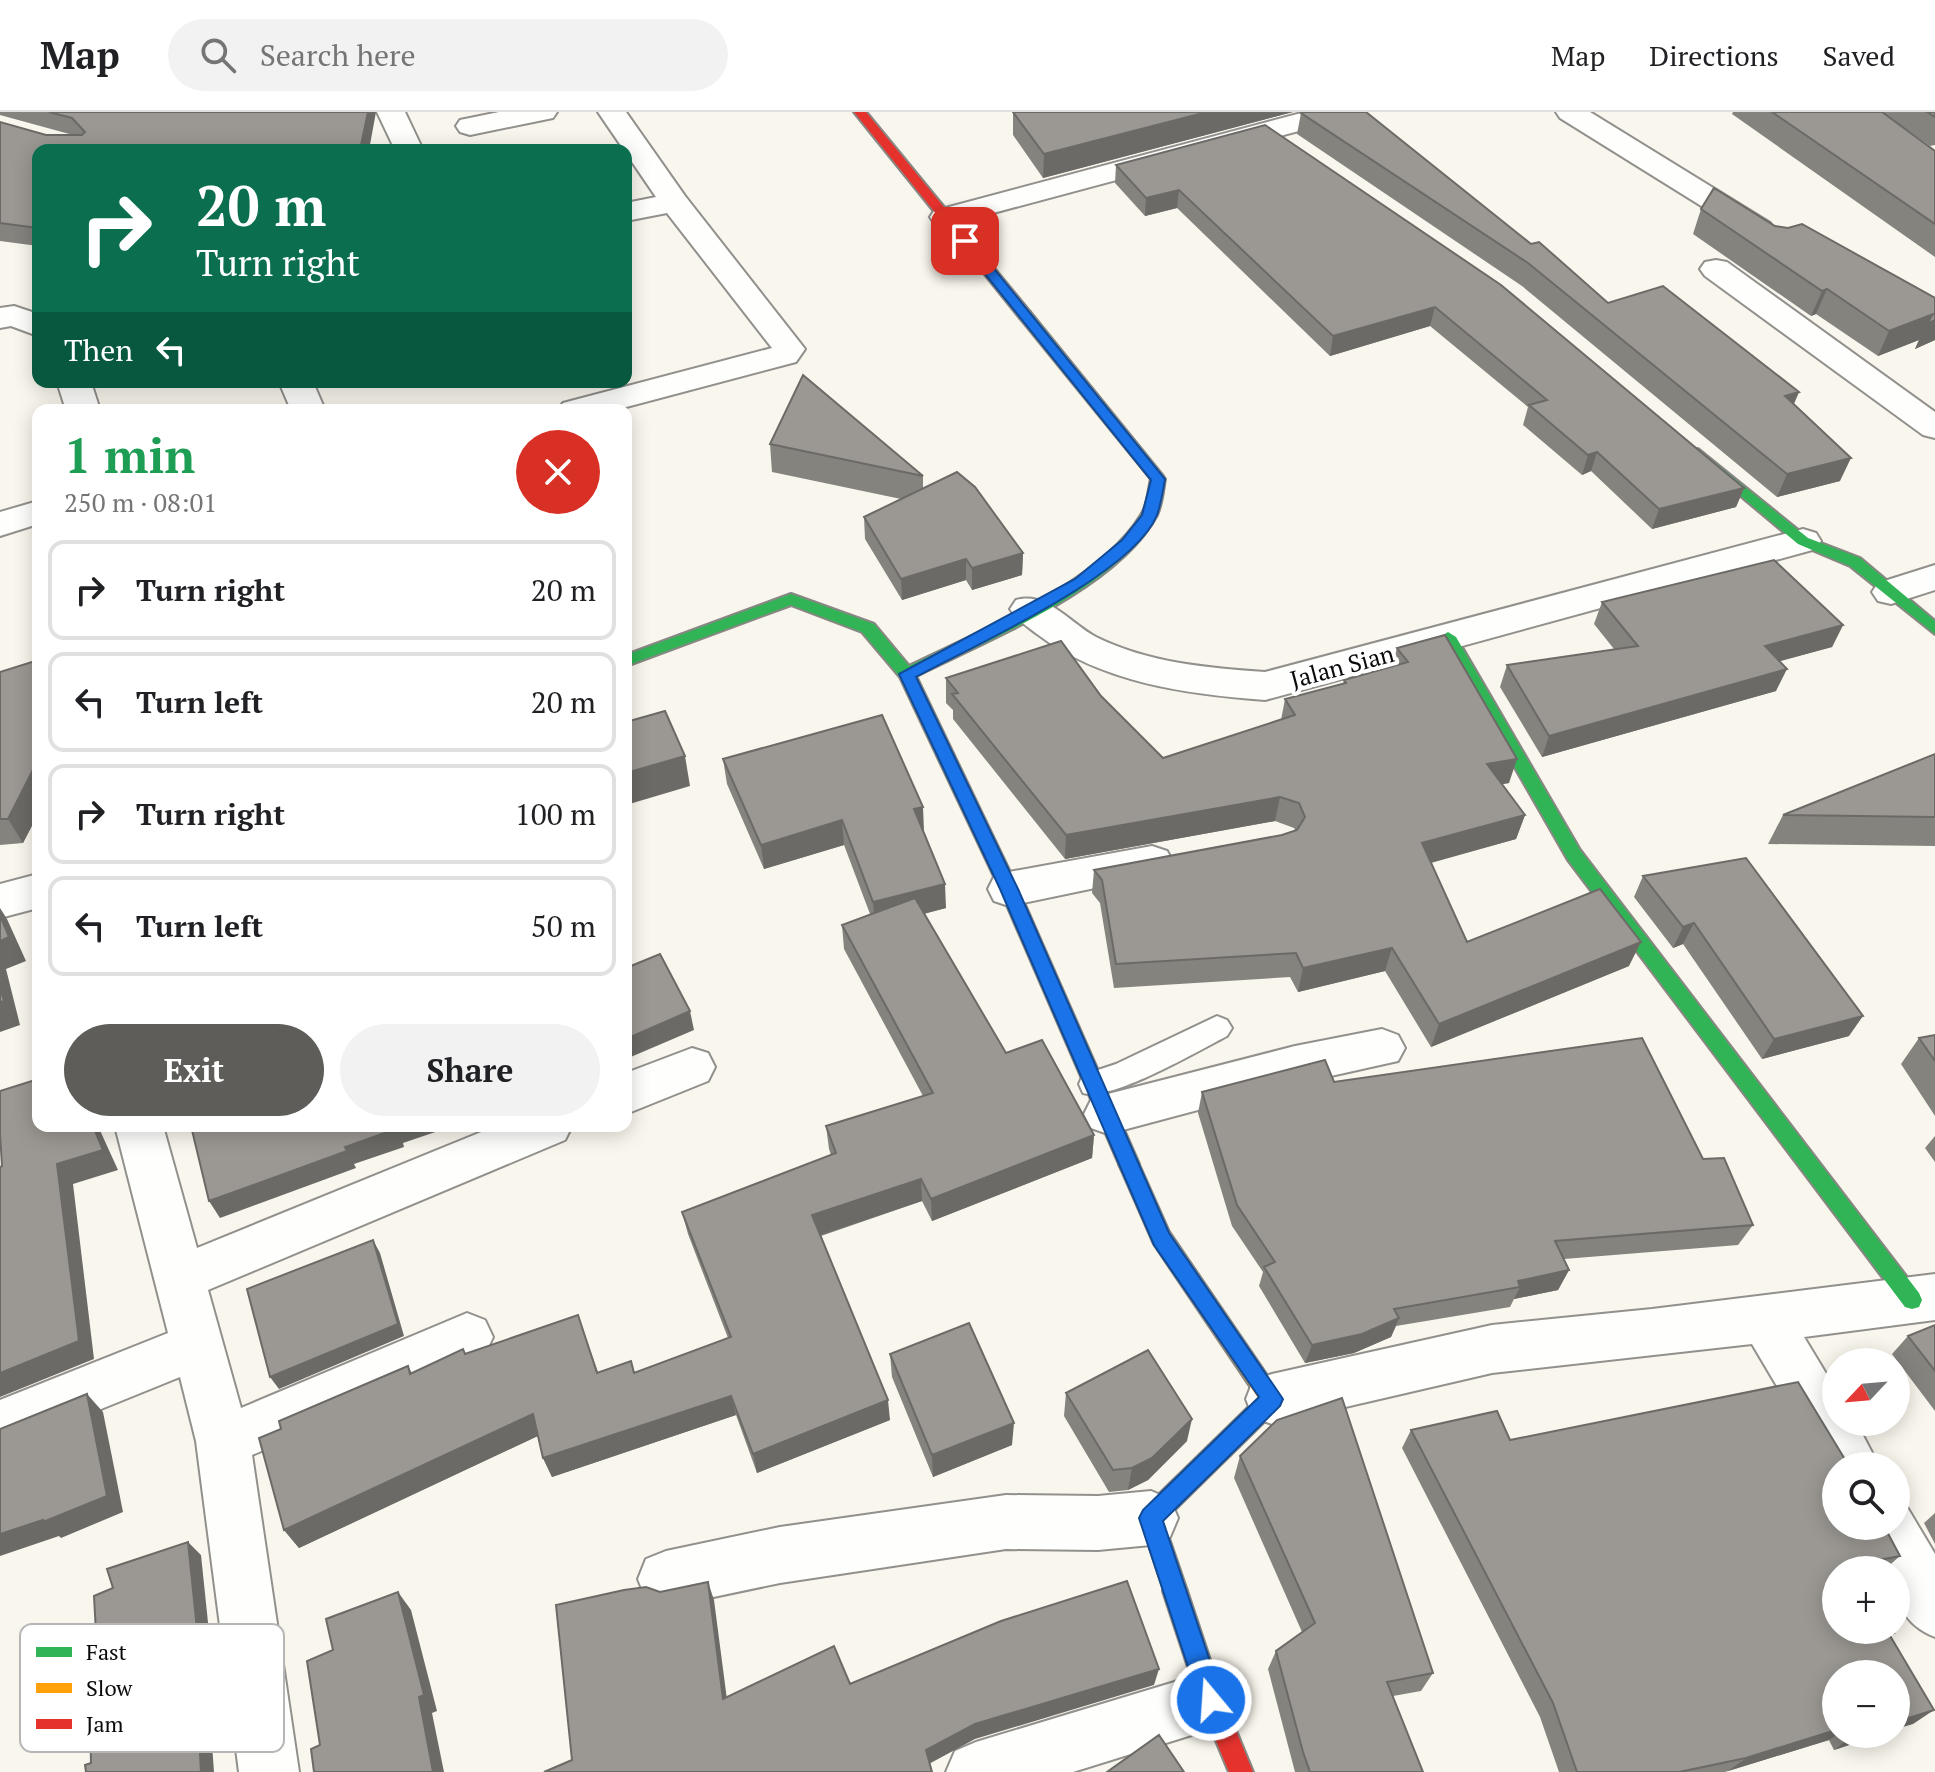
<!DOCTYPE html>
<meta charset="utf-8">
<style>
body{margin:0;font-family:"PT Serif",serif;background:#f2f2f2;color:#202124;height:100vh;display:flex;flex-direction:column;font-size:30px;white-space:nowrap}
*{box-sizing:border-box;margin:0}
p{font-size:26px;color:#757577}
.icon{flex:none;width:44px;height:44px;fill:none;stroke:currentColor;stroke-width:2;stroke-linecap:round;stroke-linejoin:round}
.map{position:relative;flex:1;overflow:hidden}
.side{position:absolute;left:32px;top:292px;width:600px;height:728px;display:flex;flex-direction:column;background:#fff;border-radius:16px;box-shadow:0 4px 20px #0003}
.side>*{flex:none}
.top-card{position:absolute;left:32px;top:32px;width:600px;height:244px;border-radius:16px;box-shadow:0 4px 20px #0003;background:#0b6e4f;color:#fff;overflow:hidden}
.needle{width:52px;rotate:244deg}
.controls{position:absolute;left:1822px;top:1236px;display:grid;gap:16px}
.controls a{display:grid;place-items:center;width:88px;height:88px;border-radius:50%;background:#fff;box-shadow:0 4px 20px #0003;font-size:40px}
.pin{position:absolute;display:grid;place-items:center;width:68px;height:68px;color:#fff;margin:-34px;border-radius:16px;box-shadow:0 4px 12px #0006}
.me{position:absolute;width:88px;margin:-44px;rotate:342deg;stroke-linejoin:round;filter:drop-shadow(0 0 6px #0008)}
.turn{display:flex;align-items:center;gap:28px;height:168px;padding:0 32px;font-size:36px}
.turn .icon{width:104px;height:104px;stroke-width:2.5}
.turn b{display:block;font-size:56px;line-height:68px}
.then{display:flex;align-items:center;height:76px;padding:0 32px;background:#0003;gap:16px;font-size:30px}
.round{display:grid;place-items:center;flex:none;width:84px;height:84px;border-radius:42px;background:#f2f2f2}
.headline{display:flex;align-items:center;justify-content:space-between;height:136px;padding:0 32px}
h1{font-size:48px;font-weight:700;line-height:60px;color:#1e9e55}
.button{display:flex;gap:16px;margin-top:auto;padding:16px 32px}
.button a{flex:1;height:92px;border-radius:48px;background:#5e5d59;color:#fff;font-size:32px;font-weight:700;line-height:92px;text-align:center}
.button a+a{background:#f2f2f2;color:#202124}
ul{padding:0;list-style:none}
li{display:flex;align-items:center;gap:24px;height:100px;margin:0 16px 12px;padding:0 16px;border:4px solid #e0e0e0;border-radius:16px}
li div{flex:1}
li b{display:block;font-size:30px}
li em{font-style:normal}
header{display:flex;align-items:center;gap:48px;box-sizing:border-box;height:112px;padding:0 40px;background:#fff;border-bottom:2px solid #e0e0e0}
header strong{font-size:38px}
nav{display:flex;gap:44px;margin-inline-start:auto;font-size:28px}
.search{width:560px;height:72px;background:#f2f2f2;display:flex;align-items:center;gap:20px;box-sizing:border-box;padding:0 28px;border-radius:44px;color:#757577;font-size:30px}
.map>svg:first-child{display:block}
</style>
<header>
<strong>Map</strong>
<div class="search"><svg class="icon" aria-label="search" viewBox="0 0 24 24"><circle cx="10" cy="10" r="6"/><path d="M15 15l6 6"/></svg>Search here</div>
<nav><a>Map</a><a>Directions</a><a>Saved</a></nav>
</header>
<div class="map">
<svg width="1935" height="1660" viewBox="0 0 1935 1660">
<rect width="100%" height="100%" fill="#f9f6ed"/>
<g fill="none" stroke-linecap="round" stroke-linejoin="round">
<defs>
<path id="lane" d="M1217,904L1227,908L1232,916L1227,924C1198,939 1111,990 1083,981L1079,972L1083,963L1116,952Z"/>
<path id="street" d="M377,0H405L423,38H395Z
M499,0H557L553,6L470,23L460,20L456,14L460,8Z
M598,0H626L685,84L805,237L796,250L615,298H558L563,291L772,236L667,101L626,109V91L656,85Z
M1305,0H1351L1347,6L956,111L945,114L934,111L930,105L934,99Z
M1556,0H1590L1770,111L1774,117L1770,123L1759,126L1748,123L1560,6Z
M1716,148L1727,150L1935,300V326L1923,323L1705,164L1700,157L1705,150Z
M14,194L38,202V224L11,214L0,216V196Z
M57,270H91L100,298H66Z
M279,270H313L325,298H291Z
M38,389V412L0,424V400Z
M1803,417L1816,421L1821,429L1816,437L1265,588C1186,582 1102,571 1037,522C1027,514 1017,508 1010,497L1016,488C1047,479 1070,511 1096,525C1149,551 1207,556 1265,560Z
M1935,453V478L1891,492L1878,489L1872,480L1878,471Z
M1152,734L1167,739L1173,750L1167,761L1009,794L994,789L988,777L994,765L1009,760Z
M38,762V796L0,806V772Z
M1382,917L1398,923L1405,936L1398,949L1295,972L1108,1022L1091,1016L1084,1002L1091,988L1108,982L1295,934Z
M692,936L708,941L715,955L708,969L626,1002V961Z
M115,1014H163L197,1136L496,1014H572L565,1028L208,1178L241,1296L467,1201L485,1208L493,1225L485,1242L252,1343L299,1660H239L196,1329L180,1265L0,1338V1288L168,1221Z
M1935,1162V1208L1804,1225L1836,1278V1310H1856L1879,1354H1836V1374L1752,1232L1492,1261L1272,1312L1253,1305L1246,1287L1253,1269L1272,1262L1492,1213L1652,1197Z
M1151,1379L1170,1387L1178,1406L1170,1425L1151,1433L1098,1438L1006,1437L780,1471L666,1495L646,1487L638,1467L646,1447L666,1439L780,1415L1006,1383L1098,1384Z
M1896,1390L1907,1395L1935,1442V1525C1903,1512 1896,1491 1896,1458H1882L1860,1414H1896Z
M1211,1559L1232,1567L1240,1588L1232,1609L1211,1617L1073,1660H946L955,1639L976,1630Z"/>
<path id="fast" d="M1025,199L1030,200L1163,364L1165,367C1163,379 1162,392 1157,403C1118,476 988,528 916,564L1018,777L1139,1052L1136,1058L1129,1061L1122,1058L1119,1052L1000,777L900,565L862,520L791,493L626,554V543L791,482L874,512L909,554C980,519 1099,472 1141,403C1148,393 1148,379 1151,367L1020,206L1018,203Z
M1698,337L1808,426L1860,446L1935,509V522L1850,454L1798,432L1693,344L1691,341Z
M1448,520L1456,525L1580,738L1919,1181L1922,1188L1919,1195L1912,1197L1905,1195L1568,748L1440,525Z"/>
<path id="slow" d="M1129,1043L1136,1046L1169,1120L1283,1287L1280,1294L1163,1409L1187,1479L1183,1487L1175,1491L1167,1487L1140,1406L1143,1398L1258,1286L1154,1132L1119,1052L1122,1046Z"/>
<path id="jam" d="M854,0H866L1030,200V206H1020Z
M1175,1467L1183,1471L1187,1479L1223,1587L1253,1660H1229L1199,1588L1163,1479L1167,1471Z"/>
</defs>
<use href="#lane" stroke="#92908c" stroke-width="4"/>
<use href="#street" stroke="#92908c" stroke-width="4"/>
<use href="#fast" stroke="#888783" stroke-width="4"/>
<use href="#slow" stroke="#888783" stroke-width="4"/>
<use href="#jam" stroke="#888783" stroke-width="4"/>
<use href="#lane" fill="#fefefc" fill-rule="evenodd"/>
<use href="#street" fill="#fefefc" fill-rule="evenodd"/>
<use href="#fast" fill="#30b455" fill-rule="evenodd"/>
<use href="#slow" fill="#ff9f0a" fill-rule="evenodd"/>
<use href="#jam" fill="#e5322d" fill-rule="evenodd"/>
</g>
<path fill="#85837e" d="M0,0H376L38,38V134L0,129V10L46,23H73L0,3Z
M1013,0H1293L1043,66L1013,23Z
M1733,0H1882L1935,39V145L1732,2Z
M1882,0H1935V33L1930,34Z
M1301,1L1531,132L1608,191L1799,280L1794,292L1840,369L1777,385L1522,174L1297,22Z
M1265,13L1744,376L1736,395L1652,417L1591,359L1582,363L1523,313L1528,295L1430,214L1330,244L1177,96L1145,104L1115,71L1116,53Z
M1701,97L1775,114L1935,186V228L1915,237L1919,228L1878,244L1816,202L1811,204L1693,122Z
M770,332L923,364V377L1023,441L1022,463L972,478L966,468L902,488L865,427L864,405L901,387L772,360Z
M1602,490L1843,513L1832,535L1779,549L1776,579L1542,645L1500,575L1507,553L1614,537L1594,512Z
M1397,536L1509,671L1502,672L1525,703L1516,727L1431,751L1467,830L1629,854L1431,935L1385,859L1298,880L1290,865L1114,876L1100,791L1092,781L1094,758L1282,723L1295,718L1294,716L1275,709L1065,747L953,607V598L946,591V566L1101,584L1163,646L1281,608L1285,587L1343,572L1344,568L1392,554Z
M38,548V702L23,731L0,733V560Z
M1935,642V734L1768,732L1783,703Z
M723,647L923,695V720L946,796L924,802L1006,941L1094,1023L1092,1046L932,1109L922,1089L821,1124L890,1308L757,1361L736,1303L552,1365L543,1346L538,1324L299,1436L284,1418L281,1317L408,1254L412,1261L578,1203L598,1260L635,1261L728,1226L688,1122L682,1100L831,1043L829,1037L826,1014L923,984L844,837L842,813L870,802L844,733L764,757L727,672Z
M1643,764L1849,924L1762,947L1683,832L1673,836L1634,785Z
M1935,923V1004L1901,952L1919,926Z
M1334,970L1703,1047L1753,1113L1738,1133L1564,1147L1569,1158L1558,1178L1514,1187L1510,1195L1396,1214L1391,1225L1354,1241L1305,1251L1259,1174L1263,1160L1232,1114L1198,1001L1202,980Z
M1935,1024V1050L1925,1036Z
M1935,1213V1299L1892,1242L1908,1224Z
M890,1242L1012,1333L933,1365L892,1265Z
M1066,1281L1187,1329L1148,1368L1128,1378L1109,1380L1064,1304Z
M1411,1318L1510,1328L1848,1353L1857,1344L1863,1354H1836L1900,1444L1884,1458H1836L1890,1523L1913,1612L1896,1562L1836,1622H1882L1834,1638L1829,1628L1725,1660H1559L1540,1605L1402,1336Z
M1240,1344L1433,1561L1421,1579L1393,1584L1423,1660H1295L1268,1557L1276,1539L1302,1520L1234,1366Z
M1935,1401V1432L1924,1411Z"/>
<path fill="#6c6a67" d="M368,0H376L369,38H360Z
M1207,0H1293L1043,66L1044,42Z
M1179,78L1177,96L1145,104L1146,86Z
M1827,177L1816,202L1811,204L1822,179Z
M1435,195L1430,214L1330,244L1333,224Z
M1933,202L1935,208V228L1915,237L1919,228L1878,244L1889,219Z
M1799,280L1789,302L1785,284Z
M1597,340L1591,359L1582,363L1588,343Z
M1851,346L1840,369L1777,385L1787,362Z
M1744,376L1736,395L1652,417L1659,397Z
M1023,441L1022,463L972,478V456Z
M966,447V468L902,488L901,467Z
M1843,513L1832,535L1755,556L1765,534Z
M1787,557L1776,579L1542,645L1549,624Z
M685,644L690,674L626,693V661Z
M1517,647L1509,671L1480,676L1487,652Z
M38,648V702L23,731L8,707Z
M1280,685L1275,709L1065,747L1066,723Z
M923,695L924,719L915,722L914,697Z
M1525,703L1516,727L1415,755L1422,731Z
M842,708L844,733L764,757L761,733Z
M945,772L946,796L875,814L873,790Z
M0,796L7,807L26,849L6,857L20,913L0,920Z
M1694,811L1683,832L1673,836L1683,815Z
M1641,830L1629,854L1431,935L1439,912Z
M1392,836L1385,859L1298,880L1303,856Z
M690,899L694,918L626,947V927Z
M1863,904L1849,924L1762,947L1774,927Z
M93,1014H98L118,1058L73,1072L94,1247L0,1285V1261L57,1052Z
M395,1014H453L403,1031L404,1035L354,1052L356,1056L220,1106L209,1089Z
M1094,1023L1092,1046L932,1109L931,1087Z
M921,1067L922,1089L815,1125L812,1103Z
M373,1128L380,1141L404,1224L279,1277L270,1265Z
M1569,1158L1558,1178L1514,1187L1520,1175L1518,1169Z
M1399,1206L1391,1225L1354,1241L1305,1251L1312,1233Z
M87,1282L103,1300L123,1400L61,1426L59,1424L0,1444V1422Z
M731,1284L736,1303L552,1365L543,1346Z
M888,1288L890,1308L757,1361L753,1342Z
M533,1302L542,1322L299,1436L284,1418Z
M1192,1307L1187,1329L1148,1368L1128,1378L1132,1356Z
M1014,1311L1012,1333L933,1365L932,1343Z
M188,1430L201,1443L212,1549L208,1550L215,1617L211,1618L214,1660H201L195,1538Z
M708,1470L714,1488L729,1603L723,1587Z
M398,1480L411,1498L437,1599L432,1601L444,1660H433Z
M1159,1557L1154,1573L975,1627L927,1653L926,1638L975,1612Z
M1934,1598L1913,1612L1896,1617V1610Z
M1836,1618V1622H1838L1829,1628L1728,1659L1746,1646Z
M1859,1622H1882L1834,1638L1853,1624Z"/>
<path fill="#9b9893" stroke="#6c6a67" stroke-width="2" d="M49,0H368L360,38H38V116L0,111V10L46,23H82L85,20L72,6Z
M1013,0H1207L1044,42Z
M1303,0H1366L1531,132L1539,130L1608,191L1663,174L1799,280L1785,284L1851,346L1787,362L1528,151L1301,1Z
M1772,0H1882L1935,39V112Z
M1927,0H1935V5Z
M1265,13L1501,173L1744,376L1659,397L1597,340L1588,343L1529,293L1547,288L1435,195L1333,224L1179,78L1146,86L1116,53Z
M1714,76L1775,114L1788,116L1802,112L1935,186V208L1927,212L1933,202L1889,219L1827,177L1822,179L1701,97Z
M803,263L923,364L770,332Z
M957,360L975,375L1023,441L972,456L966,447L901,467L864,405Z
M1774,448L1843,513L1765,534L1787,557L1549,624L1507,553L1638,534L1602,490Z
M1445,523L1517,647L1487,652L1525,703L1422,731L1467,830L1600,777L1641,830L1439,912L1392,836L1303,856L1296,841L1116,852L1102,768L1094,758L1282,723L1297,718L1305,705L1299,691L1280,685L1066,723L952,582L958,581L946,566L1061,529L1101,584L1163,646L1295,603L1285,587L1346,571L1344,568L1408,550L1397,536Z
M38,548V648L8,707H0V560Z
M665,599L685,644L626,661V610Z
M882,603L923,695L914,697L945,772L873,790L842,708L761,733L723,647Z
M1935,642V705L1783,703Z
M1746,746L1863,904L1774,927L1694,811L1683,815L1643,764Z
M915,786L1006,941L1042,928L1094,1023L931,1087L921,1067L812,1103L888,1288L753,1342L731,1284L543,1346L533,1302L284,1418L259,1326L281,1317L279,1309L408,1254L410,1262L463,1237L465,1242L578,1203L597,1261L631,1249L634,1261L731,1225L682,1100L836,1041L826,1014L933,981L842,813Z
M0,803L9,825L0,829Z
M660,842L690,899L626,927V856Z
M0,875L4,889L0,890Z
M1935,923V949L1919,926Z
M1642,926L1703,1047L1724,1046L1753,1113L1555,1129L1569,1158L1518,1169L1520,1175L1394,1197L1399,1206L1362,1222L1312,1233L1264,1155L1275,1150L1237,1093L1202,980L1325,948L1334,970Z
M38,967V1014H93L103,1038L57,1052L79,1229L0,1261V1055L2,1054L0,1022V979Z
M191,1014H395L396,1017L345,1035L347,1039L209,1089Z
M373,1128L398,1212L270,1265L247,1177Z
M969,1211L1014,1311L932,1343L890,1242Z
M1935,1213V1259L1908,1224Z
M1148,1238L1192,1307L1152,1346L1132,1356L1113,1358L1066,1281Z
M1798,1270L1849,1354H1836V1414H1884L1900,1444L1858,1452L1861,1458H1836V1518H1892L1894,1521L1889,1522L1934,1598L1896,1610V1562H1836V1618L1746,1646L1679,1660H1577L1553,1591L1411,1318L1497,1299L1510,1328Z
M87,1282L107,1384L43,1410V1408L0,1422V1317Z
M1342,1286L1433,1561L1387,1570L1423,1660H1310L1303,1640L1276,1539L1315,1511L1240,1344L1277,1308Z
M1857,1344L1863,1354H1857Z
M188,1430L199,1537L195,1538L202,1606L198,1607L201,1660H86L85,1653L91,1651L90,1611L95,1609L93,1578L99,1577L94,1484L113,1476L107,1457Z
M1127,1469L1159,1557L975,1612L926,1638L932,1660H544L572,1648L556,1493L624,1478L646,1475L660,1480L708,1470L723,1587L834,1534L850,1572L1001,1509Z
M398,1480L424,1583L419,1585L433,1660H314L311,1637L320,1633L307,1549L333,1538L326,1507Z
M1159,1623L1184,1660H1107Z"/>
<path fill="#1a73e8" stroke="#114b97" stroke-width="2" d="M960,126H969L1165,367C1163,379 1161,392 1157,403C1134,462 973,534 916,565L1018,777L1169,1121L1283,1287L1280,1294L1163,1409L1223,1588L1219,1597L1211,1600L1202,1597L1199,1588L1139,1406L1143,1398L1259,1285L1154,1133L1000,777L899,562L1075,467L1122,428L1142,403L1151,368L960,131Z"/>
<g text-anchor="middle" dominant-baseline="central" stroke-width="8" stroke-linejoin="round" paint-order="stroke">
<g font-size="24" fill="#0a0a0a" stroke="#fff">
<text transform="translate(1342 554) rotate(-15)">Jalan Sian</text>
</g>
</g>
<rect x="20" y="1512" width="264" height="128" rx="12" fill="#fff" stroke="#b6b6b6" stroke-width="2"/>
<rect x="36" y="1535" width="36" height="10" fill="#30b455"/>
<rect x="36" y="1571" width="36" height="10" fill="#ff9f0a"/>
<rect x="36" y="1607" width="36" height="10" fill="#e5322d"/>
<g font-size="22" fill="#0a0a0a">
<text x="86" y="1548">Fast</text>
<text x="86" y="1584">Slow</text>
<text x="86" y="1620">Jam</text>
</g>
</svg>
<div class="controls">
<a><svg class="needle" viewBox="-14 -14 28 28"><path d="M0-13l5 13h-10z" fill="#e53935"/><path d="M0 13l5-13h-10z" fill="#757577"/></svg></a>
<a><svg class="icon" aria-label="search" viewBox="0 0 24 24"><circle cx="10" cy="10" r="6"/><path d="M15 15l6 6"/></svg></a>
<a>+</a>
<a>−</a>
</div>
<div class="pin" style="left:965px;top:129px;background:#d93025"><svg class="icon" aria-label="arrive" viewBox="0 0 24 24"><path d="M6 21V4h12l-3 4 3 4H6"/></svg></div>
<svg class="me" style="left:1211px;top:1588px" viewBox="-20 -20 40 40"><circle r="17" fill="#1a73e8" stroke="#fff" stroke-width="3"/><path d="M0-11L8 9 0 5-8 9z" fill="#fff"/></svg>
<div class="top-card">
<div class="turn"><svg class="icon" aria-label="right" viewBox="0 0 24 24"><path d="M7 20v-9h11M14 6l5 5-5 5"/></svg><div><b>20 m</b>Turn right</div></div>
<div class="then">Then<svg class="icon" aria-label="left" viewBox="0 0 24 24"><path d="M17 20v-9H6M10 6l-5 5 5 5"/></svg></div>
</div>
<section class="side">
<div class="headline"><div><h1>1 min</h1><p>250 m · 08:01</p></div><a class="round" style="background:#d93025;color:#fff"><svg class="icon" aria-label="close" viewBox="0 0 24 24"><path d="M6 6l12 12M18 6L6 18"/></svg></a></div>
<ul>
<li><svg class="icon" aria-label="right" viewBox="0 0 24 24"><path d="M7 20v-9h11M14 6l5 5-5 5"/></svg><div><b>Turn right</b></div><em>20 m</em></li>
<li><svg class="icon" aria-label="left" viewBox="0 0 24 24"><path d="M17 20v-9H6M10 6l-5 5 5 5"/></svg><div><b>Turn left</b></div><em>20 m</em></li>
<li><svg class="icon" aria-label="right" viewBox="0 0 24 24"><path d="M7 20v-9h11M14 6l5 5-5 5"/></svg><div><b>Turn right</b></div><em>100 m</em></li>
<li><svg class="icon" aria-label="left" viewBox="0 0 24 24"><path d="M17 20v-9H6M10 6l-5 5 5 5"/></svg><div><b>Turn left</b></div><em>50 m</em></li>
</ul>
<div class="button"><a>Exit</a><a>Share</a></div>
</section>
</div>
